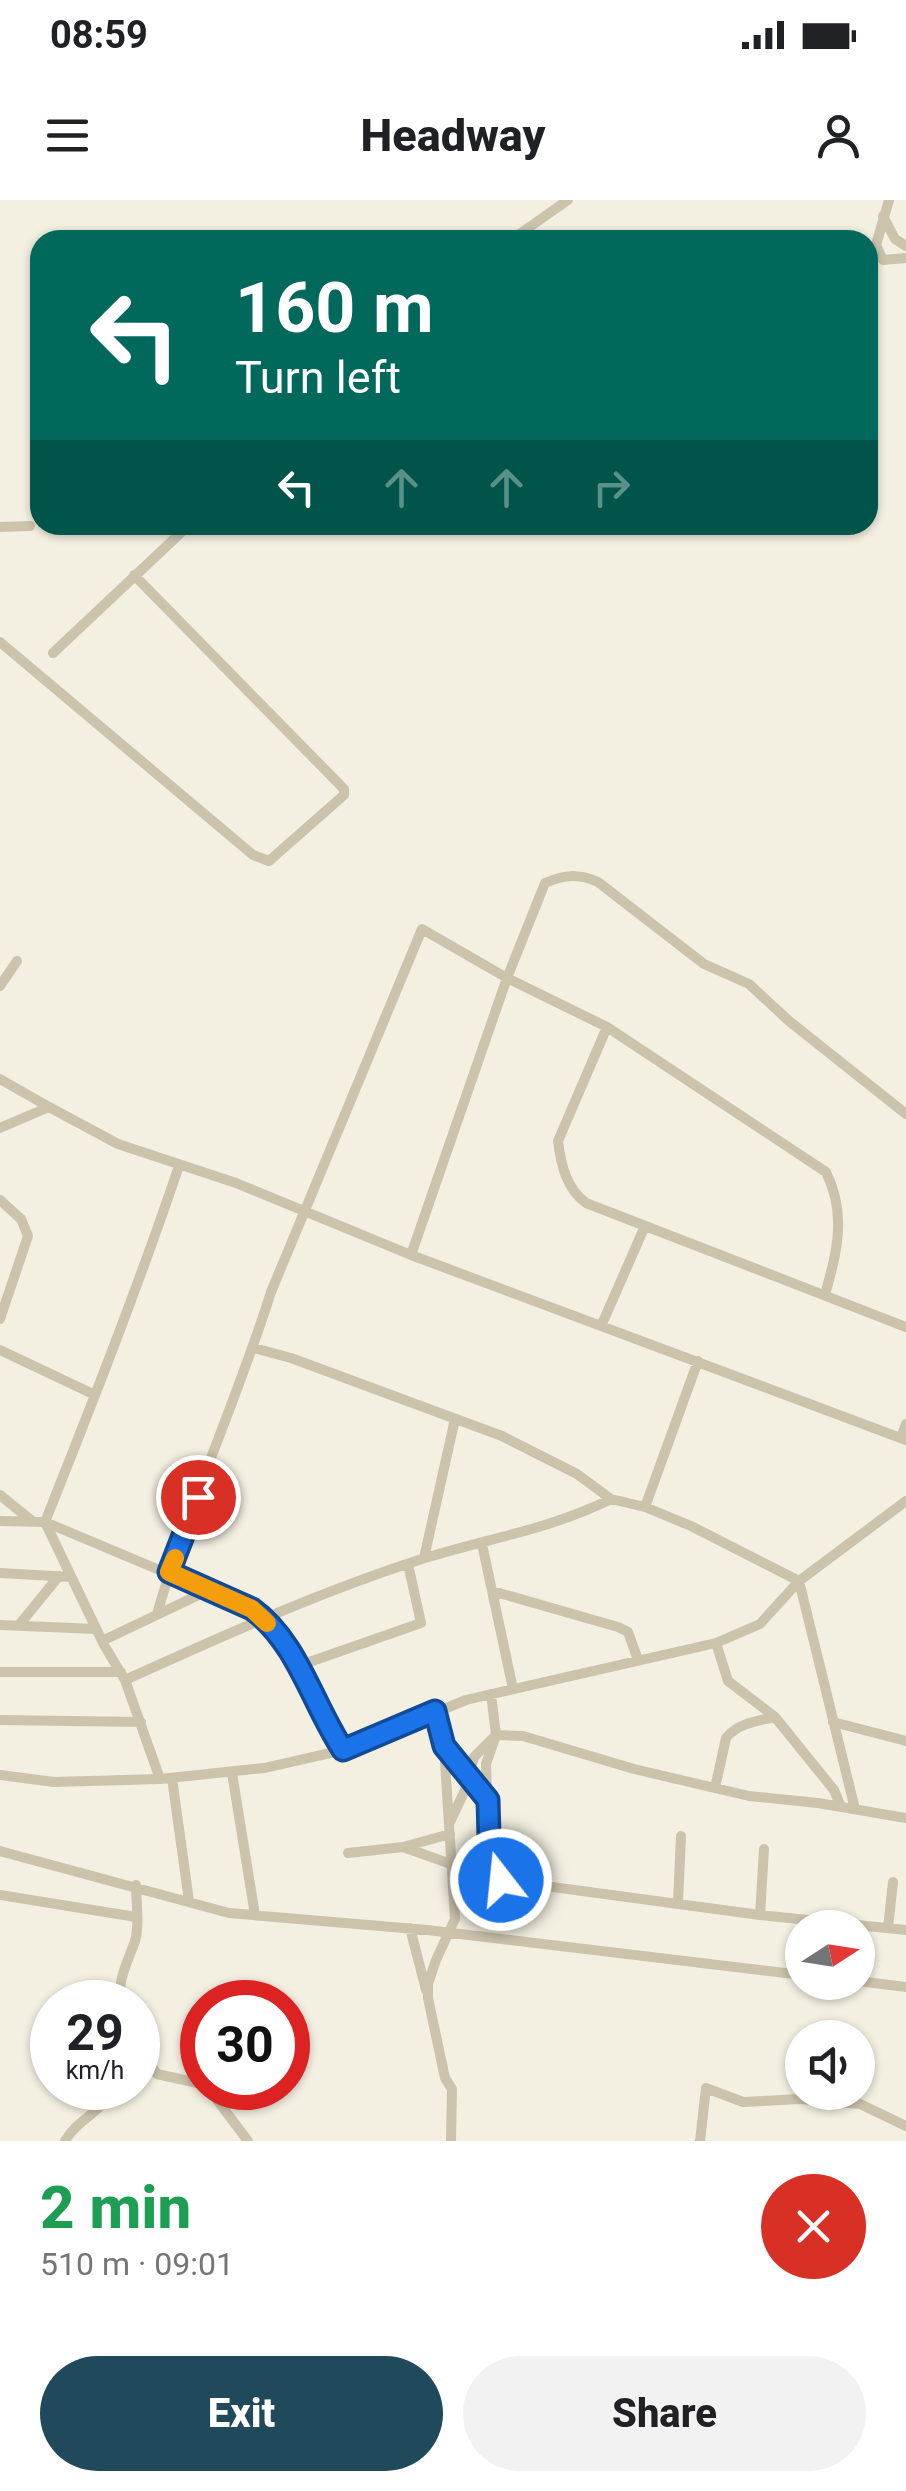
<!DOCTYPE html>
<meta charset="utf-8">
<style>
body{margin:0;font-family:Roboto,sans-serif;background:#f2f2f2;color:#202124;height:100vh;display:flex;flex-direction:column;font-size:38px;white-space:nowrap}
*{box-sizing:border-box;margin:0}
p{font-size:32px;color:#757577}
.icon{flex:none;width:55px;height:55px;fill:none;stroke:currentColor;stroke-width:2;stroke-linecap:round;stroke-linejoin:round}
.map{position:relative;height:1941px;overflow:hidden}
.side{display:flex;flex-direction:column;background:#fff;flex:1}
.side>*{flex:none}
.banner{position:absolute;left:30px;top:30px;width:848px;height:305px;border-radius:30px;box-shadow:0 2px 8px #0004;background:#00695c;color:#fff;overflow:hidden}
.needle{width:65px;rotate:78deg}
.fabs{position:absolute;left:785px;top:1710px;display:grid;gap:20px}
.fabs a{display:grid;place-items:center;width:90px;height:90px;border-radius:50%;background:#fff;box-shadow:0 2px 8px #0004;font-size:50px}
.speed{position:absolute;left:30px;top:1780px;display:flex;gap:20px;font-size:50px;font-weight:700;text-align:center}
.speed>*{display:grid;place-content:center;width:130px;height:130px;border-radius:50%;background:#fff;box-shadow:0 2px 8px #0004;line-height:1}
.speed small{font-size:25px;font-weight:400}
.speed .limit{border:15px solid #d22;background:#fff;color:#111}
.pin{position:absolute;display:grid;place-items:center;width:85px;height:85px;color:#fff;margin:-42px;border:5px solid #fff;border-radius:50%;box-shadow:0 2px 10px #0007}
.me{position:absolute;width:110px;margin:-55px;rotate:344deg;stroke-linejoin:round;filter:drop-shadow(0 0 8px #0008)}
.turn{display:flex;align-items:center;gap:35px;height:210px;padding:0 40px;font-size:45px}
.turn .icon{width:130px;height:130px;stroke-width:2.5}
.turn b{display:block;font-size:70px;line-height:85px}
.lanes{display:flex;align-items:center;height:95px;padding:0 40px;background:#0003;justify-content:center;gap:50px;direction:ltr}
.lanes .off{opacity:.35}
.round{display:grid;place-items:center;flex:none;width:105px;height:105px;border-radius:52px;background:#f2f2f2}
.summary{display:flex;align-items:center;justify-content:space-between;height:170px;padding:0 40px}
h1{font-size:60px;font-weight:800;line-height:75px;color:#1e9e55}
.cta{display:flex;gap:20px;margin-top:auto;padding:20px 40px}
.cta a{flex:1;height:115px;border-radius:60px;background:#21495c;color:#fff;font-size:40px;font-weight:800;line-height:115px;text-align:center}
.cta a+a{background:#f2f2f2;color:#202124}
.status{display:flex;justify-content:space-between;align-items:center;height:70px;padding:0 50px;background:#fff;direction:ltr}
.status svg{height:28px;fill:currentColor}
header{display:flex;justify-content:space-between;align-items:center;height:130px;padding:0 40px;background:#fff;font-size:45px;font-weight:800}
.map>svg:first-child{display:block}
</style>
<div class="status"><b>08:59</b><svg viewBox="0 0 49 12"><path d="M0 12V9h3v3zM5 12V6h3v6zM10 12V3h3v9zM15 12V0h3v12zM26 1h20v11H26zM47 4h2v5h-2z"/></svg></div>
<header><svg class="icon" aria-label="menu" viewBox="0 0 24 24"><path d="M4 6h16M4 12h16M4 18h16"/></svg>Headway<svg class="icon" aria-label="person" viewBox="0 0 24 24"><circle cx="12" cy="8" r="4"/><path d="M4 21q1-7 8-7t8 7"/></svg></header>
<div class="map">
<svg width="906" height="1941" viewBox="0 0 906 1941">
<rect width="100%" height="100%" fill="#f3efe1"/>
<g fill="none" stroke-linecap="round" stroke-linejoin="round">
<path stroke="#ccc3ad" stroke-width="10" d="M889,0L876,45L883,60L906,58
M883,16L895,39L906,46
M511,40L568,0
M0,327L30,326
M0,442L253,655L269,661L344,595V589L134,375
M53,453L189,325
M0,786L17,761
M607,827L558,941C561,965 566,988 586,1003L906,1127
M0,879L49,907
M0,928L49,907L118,944L236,983L411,1055L906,1240
M0,1000L21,1019L28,1036L0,1119
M411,1055L507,778L545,683C565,674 579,674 598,682L704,764L749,784L789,821L906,914
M602,1124L645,1026
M254,1148L291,1158L502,1236L577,1274L611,1299L645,1307L691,1326L799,1381L855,1609
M0,1150L93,1194
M901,1238L906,1224
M0,1295L32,1321
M645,1307L698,1161
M0,1321L45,1322L252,1409C297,1442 313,1505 343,1550
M482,1344L513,1489
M424,1358L455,1219
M0,1373L71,1377
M492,1391L618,1427L628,1432L638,1460
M157,1414C188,1305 237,1201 271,1092L422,729L507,778L607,827L826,972C847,1015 837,1051 825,1095
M0,1425L96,1429
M19,1425L59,1376
M102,1441L209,1390
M716,1443L728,1481L775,1517L834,1590L841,1607
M298,1466L421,1423L408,1364
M0,1472H121
M125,1480C223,1436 319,1392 422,1359C486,1339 551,1329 611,1299
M491,1494L496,1535L486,1564L490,1672L493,1679
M435,1511L444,1546L455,1719L436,1760L428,1784V1798L445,1878L452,1889L451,1941
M0,1520L141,1522
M833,1522L906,1541
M445,1547L488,1600
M232,1573L255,1715
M0,1575L54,1582L160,1579L264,1568L343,1550L466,1500L716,1443L760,1424L799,1381L906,1301
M172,1578L189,1701
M160,1579L125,1480L104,1445L45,1322C92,1204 138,1087 179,966
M715,1588L726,1538C738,1523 757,1521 775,1517
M449,1624L466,1588L474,1557L496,1535L523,1536L634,1569L749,1596L818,1603L906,1618
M403,1647L493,1679L760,1715L906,1730
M0,1651L229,1713L427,1730L802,1775
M348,1653L403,1647L450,1634
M0,1695L136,1717
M678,1702L681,1636
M760,1715L764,1649
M410,1728L426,1790
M888,1728L893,1682
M858,1781L906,1787
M120,1802C118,1778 127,1764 135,1741C140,1725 136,1702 136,1685
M138,1846L157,1874L202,1884
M208,1888L248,1941
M65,1941C78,1918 103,1913 112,1888
M700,1941L706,1888L743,1902L800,1899L860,1904L906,1926"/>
</g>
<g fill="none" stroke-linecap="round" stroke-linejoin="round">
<defs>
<path id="route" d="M198,1297L169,1372L252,1409C297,1441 313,1505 343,1550L435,1511L444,1546L488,1600L490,1672L493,1679L501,1680"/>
</defs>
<use href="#route" stroke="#114b97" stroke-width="25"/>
<use href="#route" stroke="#1a73e8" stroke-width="18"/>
<path stroke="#f59e0b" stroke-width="18" d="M175,1358L169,1372L252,1409L267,1423"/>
</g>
</svg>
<div class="fabs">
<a><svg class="needle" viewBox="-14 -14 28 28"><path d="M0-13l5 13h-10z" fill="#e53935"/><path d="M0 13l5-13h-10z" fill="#757577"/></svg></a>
<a><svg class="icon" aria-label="sound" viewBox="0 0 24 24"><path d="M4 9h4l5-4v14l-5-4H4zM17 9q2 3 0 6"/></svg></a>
</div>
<div class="speed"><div>29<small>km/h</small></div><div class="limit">30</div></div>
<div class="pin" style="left:198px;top:1297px;background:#d93025"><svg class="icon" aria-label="arrive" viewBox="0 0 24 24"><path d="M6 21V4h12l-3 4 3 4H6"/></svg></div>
<svg class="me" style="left:501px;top:1680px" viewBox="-20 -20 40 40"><circle r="17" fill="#1a73e8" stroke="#fff" stroke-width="3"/><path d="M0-11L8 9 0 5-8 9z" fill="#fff"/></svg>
<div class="banner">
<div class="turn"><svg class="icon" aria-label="left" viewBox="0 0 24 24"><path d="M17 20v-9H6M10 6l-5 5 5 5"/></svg><div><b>160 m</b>Turn left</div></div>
<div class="lanes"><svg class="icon" aria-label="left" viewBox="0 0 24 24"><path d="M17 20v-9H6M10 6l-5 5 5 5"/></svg><svg class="icon off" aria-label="ahead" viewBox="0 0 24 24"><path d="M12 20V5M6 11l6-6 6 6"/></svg><svg class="icon off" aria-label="ahead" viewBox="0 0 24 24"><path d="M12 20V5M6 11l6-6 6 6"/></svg><svg class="icon off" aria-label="right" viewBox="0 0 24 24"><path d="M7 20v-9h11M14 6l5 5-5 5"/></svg></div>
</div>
</div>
<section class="side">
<div class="summary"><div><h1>2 min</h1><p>510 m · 09:01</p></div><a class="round" style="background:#d93025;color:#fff"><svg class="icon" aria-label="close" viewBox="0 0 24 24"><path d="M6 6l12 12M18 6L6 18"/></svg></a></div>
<div class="cta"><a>Exit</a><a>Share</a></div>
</section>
